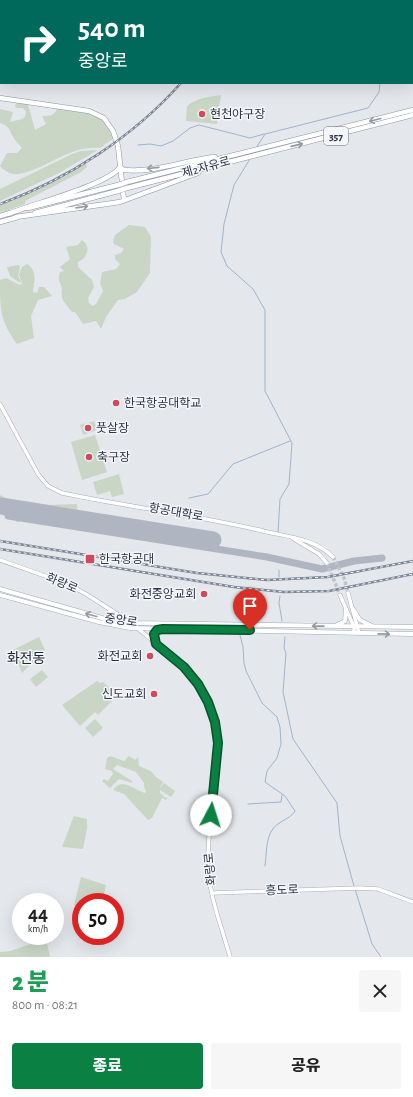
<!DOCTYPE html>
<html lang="ko">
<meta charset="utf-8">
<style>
body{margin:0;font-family:"Alegreya Sans","Noto Sans KR",sans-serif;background:#f6f6f6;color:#222;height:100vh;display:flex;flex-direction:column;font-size:15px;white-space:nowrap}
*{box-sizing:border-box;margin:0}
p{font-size:13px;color:#767676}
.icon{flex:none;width:22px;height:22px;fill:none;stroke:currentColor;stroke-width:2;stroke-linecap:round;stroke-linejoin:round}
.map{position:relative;height:957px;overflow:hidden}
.drawer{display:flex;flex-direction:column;background:#fff;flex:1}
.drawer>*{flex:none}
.top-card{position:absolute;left:0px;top:0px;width:413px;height:84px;box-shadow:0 4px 16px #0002;background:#00695c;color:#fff;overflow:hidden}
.speed{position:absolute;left:12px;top:893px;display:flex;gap:8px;font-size:20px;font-weight:700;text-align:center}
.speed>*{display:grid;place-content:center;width:52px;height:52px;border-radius:50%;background:#fff;box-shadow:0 4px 16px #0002;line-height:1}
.speed small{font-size:10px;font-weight:400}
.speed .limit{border:6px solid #d22;background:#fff;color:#111}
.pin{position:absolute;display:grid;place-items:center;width:34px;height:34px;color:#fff;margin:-41px -17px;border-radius:50% 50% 50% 0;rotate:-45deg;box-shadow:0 0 4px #0007}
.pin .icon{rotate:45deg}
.me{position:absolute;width:44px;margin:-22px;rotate:5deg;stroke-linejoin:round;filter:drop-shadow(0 0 3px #0008)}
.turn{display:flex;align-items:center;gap:14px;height:84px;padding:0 12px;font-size:18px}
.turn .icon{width:52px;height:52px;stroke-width:2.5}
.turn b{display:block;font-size:28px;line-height:34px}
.round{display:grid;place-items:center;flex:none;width:42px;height:42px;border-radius:4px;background:#f6f6f6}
.head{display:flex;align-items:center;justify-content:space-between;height:68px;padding:0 12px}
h1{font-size:24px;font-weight:800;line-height:30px;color:#1e9e55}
.cta{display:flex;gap:8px;margin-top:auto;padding:8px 12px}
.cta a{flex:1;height:46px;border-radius:4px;background:#0b8043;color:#fff;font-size:16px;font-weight:800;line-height:46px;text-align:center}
.cta a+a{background:#f6f6f6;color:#222}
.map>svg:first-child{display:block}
</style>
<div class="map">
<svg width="413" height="957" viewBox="0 0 413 957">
<rect width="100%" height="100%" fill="#e4e7ec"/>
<path fill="#c9d6c5" d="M221,95L217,124L186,121L187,106C196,98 209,97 221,95Z
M18,102L28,104L35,130L46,124L42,116C51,116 54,116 58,107L94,114C105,119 110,127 114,138L100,148C69,145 47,169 19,174C10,175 5,171 0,166L7,153H17L22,148C19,144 15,141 13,137C9,130 10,126 0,123V109L13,112L10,122L22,119L25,117L26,112L23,108H16L15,105Z
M98,150L59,173L0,201V189L72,154L81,151Z
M86,163L87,167L81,172L25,201V204L0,213V205L44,186Z
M129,225L145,227L151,237L150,273L137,292L125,299L118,300L106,317L101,329L96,321L83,324L75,312H72C65,303 60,300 62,288C60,280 57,282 60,272L64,271L60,267L70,259L66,247L78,245L82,240C92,247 87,258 78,262V267L92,280L94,287L88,298L89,303L93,306L96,304L103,291L100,283L102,272L116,269L120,264L115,259V255L121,253L124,249L114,244L113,241L115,235Z
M27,264C38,271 34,282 33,292L37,293L39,287H44L52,296L38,300L31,316L34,338L17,344C0,320 0,310 0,280L6,278L20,285L22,283L19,275L22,267Z
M19,265L20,267L18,276L21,281L20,283L10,276L7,267Z
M94,421L97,430L83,435L80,425Z
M95,435L107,472L82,480L71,442Z
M119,474L124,494L112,497L110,491L97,495L93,482Z
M0,495L6,498L50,505L77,504L78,515L0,502Z
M39,637L45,650L22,673L13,650Z
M42,670L48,677L36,687L30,679Z
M97,681L100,683L103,682L113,691L114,699L98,715L95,712L80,726L62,705Z
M95,719L103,728L93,737L85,728Z
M110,756L124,761L129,756L135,760L138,757L139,766L151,771L156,777L163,782L159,789L164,783L175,791L171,797L160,790V793L166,798L168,797L166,800L162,798L152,818L148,820L124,794L113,790C122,777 134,790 145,793L146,791L144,787V783L136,772L117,765L113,769L132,781V783L119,779L110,788L102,781L104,779L108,781L113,774L112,771L105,769L107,758Z
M74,816L87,819V828L83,849L62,847Z
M81,877L106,885L102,902H81V907L74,905Z
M46,939L50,957H0V952L10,951Z"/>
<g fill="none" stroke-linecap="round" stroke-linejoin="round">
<path stroke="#9fb4cc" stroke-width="1" d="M412,24H413
M138,145L150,144L161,146L173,141L190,128L199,125L250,138L264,134
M256,148L265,134L368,108L379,92L380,83
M250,159L234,185L224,224L221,252L227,266L253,289L265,310V391L292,443L289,484L280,499L278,533
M189,498L208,494L233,464L290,441
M279,570V577
M280,596L279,603L282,621
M240,635L243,647L244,663L246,671L262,703L277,717L280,727L281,744L277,758L267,771L265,782L285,796L295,811C292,817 283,820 278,824C265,833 267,852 265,866
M285,637L284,648L286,653L283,692L293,739L337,803L340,836L354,886
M248,804L281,802L282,795
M355,889L372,944L381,957"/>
<path stroke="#b0b6c1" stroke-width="7" d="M12,508L18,518
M8,516L267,557L322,569L354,561L382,558"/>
<path stroke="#b0b6c1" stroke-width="17" d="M0,506L213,540"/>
<path stroke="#bfc3cb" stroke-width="3.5" stroke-dasharray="3.5 2" stroke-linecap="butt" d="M333,557L344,578L348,593
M327,563L340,595"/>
<defs>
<path id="secondary" d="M0,404L38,474L48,486L62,493C129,507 196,515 263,531C288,537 314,538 333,557
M294,539L319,554L327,563
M0,560L65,583L86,594L131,623
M348,593L359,633
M340,595L354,627V633
M137,628C158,645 182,662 198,684C235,735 205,810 208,868C210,898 222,928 230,957
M212,893L359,888L378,889L413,902"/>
<path id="primary" d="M0,589L116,622L131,623L413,627
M0,595L99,622L130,628L413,634
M353,609L360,620L372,626
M107,618L112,614L110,610
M337,625L345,621L346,610
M156,644L154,634L159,629"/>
<path id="highway" d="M369,0L370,1
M375,0L376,1
M412,36L413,37
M412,41L413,42
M0,98L89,111L104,118L113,131L118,146L124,200
M127,182L413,110
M127,188L413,115
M28,208L118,185
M35,213L118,191
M8,214C32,204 108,185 120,167L124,170C155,173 185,160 215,157
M0,216L10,213
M16,217L120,202L198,173
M0,222L18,217"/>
</defs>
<use href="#secondary" stroke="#a9aeb7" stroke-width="4.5"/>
<use href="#primary" stroke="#a3abb8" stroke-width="5"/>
<use href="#highway" stroke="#8b94a3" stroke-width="5.5"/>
<use href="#secondary" stroke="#fff" stroke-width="3.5"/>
<use href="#primary" stroke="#fff" stroke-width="4"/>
<use href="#highway" stroke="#fff" stroke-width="4.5"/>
<defs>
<path id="rail" d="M239,1V0
M0,204C68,179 133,137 181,83
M0,541L197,573L267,580L328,577L413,561
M0,549L234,587L284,592L329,591L413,574"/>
</defs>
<use href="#rail" stroke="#7d8696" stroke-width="2.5"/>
<use href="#rail" stroke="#f4f6f9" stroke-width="1" stroke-dasharray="3" stroke-linecap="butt"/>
<defs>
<path id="highway-bridge" d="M118,185L127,182
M118,191L127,188"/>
</defs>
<use href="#highway-bridge" stroke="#8b94a3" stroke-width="5.5" stroke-linecap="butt"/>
<use href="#highway-bridge" stroke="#fff" stroke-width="4.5"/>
</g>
<defs><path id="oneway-shaft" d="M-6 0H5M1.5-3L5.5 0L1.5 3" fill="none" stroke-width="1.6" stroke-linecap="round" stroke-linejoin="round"/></defs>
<g stroke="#959aa2">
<use href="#oneway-shaft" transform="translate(375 120) rotate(166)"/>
<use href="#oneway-shaft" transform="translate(297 145) rotate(-13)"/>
<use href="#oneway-shaft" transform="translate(153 168) rotate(174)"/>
<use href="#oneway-shaft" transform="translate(82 207) rotate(-8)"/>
<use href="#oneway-shaft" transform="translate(91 615) rotate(-165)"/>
<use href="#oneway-shaft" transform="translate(318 626) rotate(-179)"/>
<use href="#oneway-shaft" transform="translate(384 634) rotate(1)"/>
</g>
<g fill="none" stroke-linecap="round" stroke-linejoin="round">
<defs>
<path id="route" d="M211,815L218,743L215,722L208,702L198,684L184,667L156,644L154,634L157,630L163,629L250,630"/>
</defs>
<use href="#route" stroke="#07532c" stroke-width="10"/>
<use href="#route" stroke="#0b8043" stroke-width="7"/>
</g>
<g fill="#d1495b" stroke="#f4f6f9" stroke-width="1.5">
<circle cx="202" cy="114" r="4"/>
<circle cx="116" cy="403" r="4"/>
<circle cx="88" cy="428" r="4"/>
<circle cx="89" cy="457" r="4"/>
<rect x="85" y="554" width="10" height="10" rx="2"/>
<circle cx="204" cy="594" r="4"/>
<circle cx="150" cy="656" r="4"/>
<circle cx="154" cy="694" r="4"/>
</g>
<g text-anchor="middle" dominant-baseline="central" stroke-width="3" stroke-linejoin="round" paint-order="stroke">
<rect fill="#f4f6f9" stroke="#676e7b" stroke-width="1" x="324" y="127" width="24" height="18" rx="3"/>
<g font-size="11" font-weight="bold" fill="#2b3445">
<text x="336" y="136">357</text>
</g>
<g font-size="12" fill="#2b3445" stroke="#f4f6f9" text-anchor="start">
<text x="210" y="114">현천야구장</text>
<text x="124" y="403">한국항공대학교</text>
<text x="96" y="428">풋살장</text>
<text x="97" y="457">축구장</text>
<text x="99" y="559">한국항공대</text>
<text x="196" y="594" text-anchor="end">화전중앙교회</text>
<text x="142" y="656" text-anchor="end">화전교회</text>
<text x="146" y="694" text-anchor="end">신도교회</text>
</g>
<g font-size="12" fill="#2b3445" stroke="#f4f6f9">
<text transform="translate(206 167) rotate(-15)">제2자유로</text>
<text transform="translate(176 512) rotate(10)">항공대학로</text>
<text transform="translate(62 583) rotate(23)">화랑로</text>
<text transform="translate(121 620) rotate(8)">중앙로</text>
<text transform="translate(210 869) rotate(-95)">화랑로</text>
<text transform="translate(282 890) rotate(-2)">흥도로</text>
</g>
<g font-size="14" fill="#1d2536" stroke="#f4f6f9">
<text x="26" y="659">화전동</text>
</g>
</g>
</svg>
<div class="speed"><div>44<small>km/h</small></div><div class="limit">50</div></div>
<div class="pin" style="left:250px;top:630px;background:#d93025"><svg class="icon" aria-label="arrive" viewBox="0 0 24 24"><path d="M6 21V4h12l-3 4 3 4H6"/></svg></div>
<svg class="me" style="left:211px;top:815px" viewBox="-20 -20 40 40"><circle r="19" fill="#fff"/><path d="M0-13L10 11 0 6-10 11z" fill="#0b8043"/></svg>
<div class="top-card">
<div class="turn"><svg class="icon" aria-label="right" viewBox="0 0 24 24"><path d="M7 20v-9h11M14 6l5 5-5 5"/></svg><div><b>540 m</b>중앙로</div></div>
</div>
</div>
<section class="drawer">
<div class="head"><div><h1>2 분</h1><p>800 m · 08:21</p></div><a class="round"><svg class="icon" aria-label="close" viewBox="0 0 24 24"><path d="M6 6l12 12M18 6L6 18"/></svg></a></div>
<div class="cta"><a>종료</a><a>공유</a></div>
</section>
